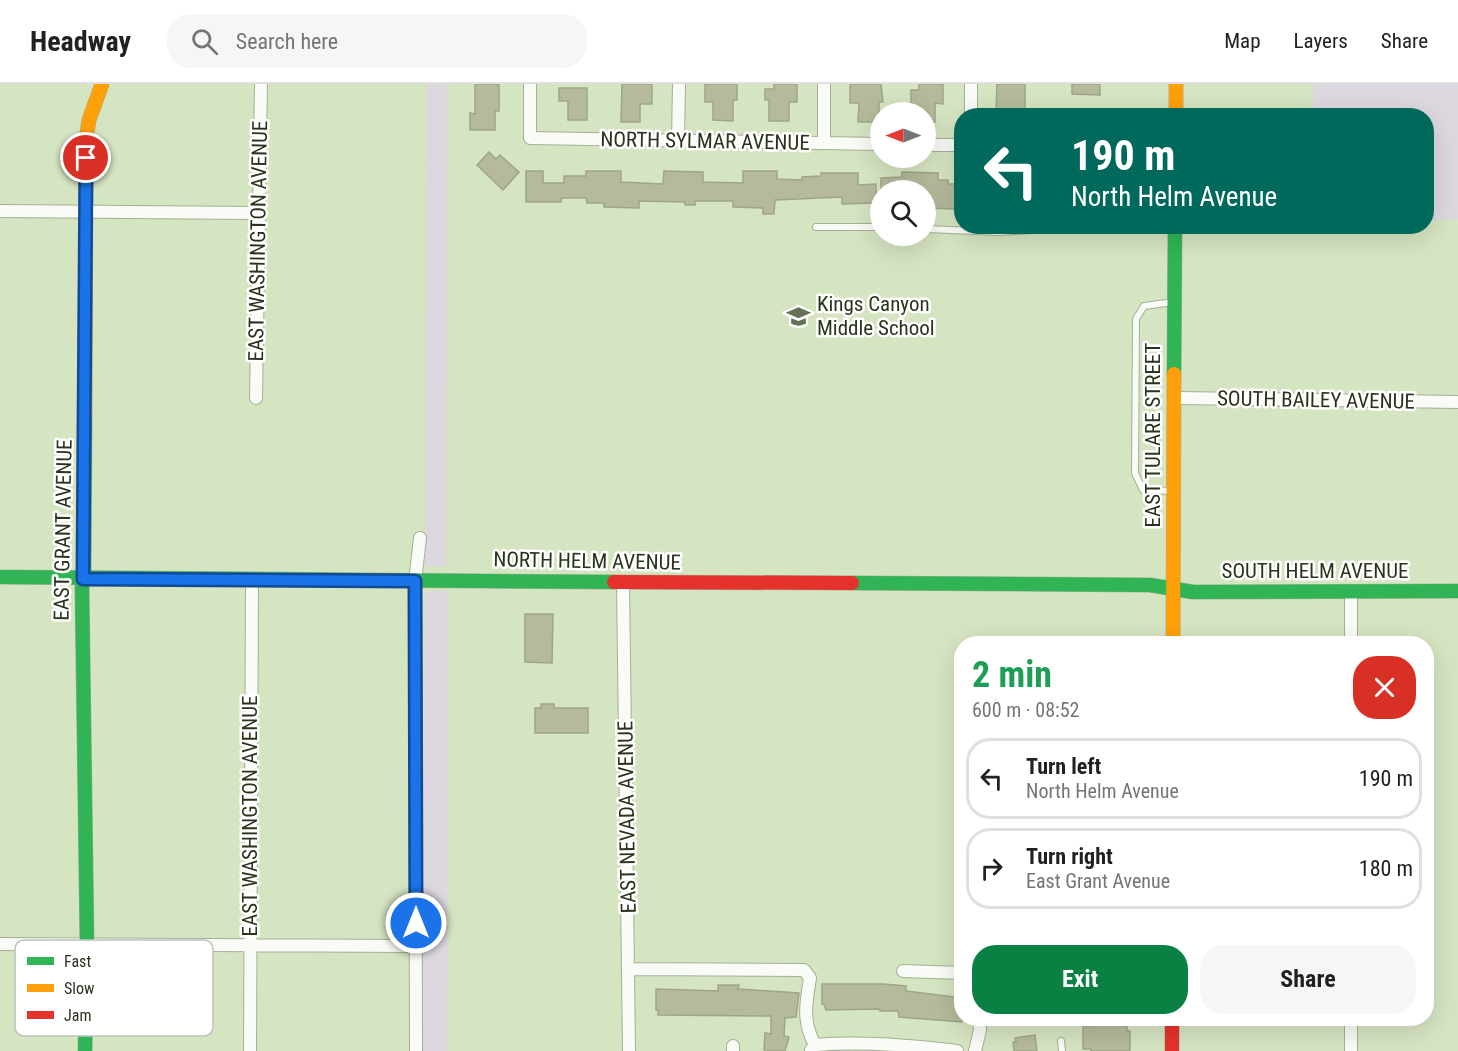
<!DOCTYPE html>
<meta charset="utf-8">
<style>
body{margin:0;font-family:"Roboto Condensed",sans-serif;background:#f6f6f6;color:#202124;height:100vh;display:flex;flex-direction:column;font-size:22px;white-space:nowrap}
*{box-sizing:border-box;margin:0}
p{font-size:20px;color:#757577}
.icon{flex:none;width:33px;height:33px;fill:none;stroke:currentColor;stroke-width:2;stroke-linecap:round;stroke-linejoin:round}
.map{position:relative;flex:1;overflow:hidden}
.details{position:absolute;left:954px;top:552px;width:480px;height:390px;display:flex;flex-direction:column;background:#fff;border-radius:24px;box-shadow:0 6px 24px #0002}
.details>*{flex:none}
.top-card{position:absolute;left:954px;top:24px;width:480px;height:126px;border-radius:24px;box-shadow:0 6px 24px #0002;background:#00695c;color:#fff;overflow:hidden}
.needle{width:39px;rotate:270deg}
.controls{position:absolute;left:870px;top:18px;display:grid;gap:12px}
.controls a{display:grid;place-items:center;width:66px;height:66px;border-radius:50%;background:#fff;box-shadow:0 6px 24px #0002;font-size:30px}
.pin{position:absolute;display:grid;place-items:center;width:51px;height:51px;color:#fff;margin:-26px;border:3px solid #fff;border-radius:50%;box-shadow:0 2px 6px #0007}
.me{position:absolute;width:66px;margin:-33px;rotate:0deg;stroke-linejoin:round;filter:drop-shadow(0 0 4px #0008)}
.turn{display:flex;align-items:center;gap:21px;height:126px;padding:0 18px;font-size:27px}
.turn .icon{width:78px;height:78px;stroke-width:2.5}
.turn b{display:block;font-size:42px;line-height:51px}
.round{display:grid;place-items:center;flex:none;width:63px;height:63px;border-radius:24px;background:#f6f6f6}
.summary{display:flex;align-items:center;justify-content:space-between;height:102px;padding:0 18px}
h1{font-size:36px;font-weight:700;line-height:45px;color:#1e9e55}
.primary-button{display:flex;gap:12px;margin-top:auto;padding:12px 18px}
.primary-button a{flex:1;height:69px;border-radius:24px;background:#0b8043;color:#fff;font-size:24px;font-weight:700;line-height:69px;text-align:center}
.primary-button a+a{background:#f6f6f6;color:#202124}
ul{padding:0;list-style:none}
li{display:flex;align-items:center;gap:18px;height:81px;margin:0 12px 9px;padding:0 6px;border:3px solid #e0e0e0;border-radius:24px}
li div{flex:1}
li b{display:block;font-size:22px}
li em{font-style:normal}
header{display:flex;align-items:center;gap:36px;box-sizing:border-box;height:84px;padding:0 30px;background:#fff;border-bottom:2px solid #e0e0e0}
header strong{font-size:28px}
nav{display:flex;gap:33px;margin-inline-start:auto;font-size:21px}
.search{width:420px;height:54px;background:#f6f6f6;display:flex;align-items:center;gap:15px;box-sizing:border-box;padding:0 21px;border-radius:24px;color:#757577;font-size:22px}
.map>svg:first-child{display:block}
</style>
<header>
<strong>Headway</strong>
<div class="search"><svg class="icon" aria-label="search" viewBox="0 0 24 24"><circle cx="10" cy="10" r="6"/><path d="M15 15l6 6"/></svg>Search here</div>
<nav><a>Map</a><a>Layers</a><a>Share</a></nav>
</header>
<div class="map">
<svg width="1458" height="967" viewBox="0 0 1458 967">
<rect width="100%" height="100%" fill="#d5e4c1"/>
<path fill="#ddd8df" d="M427,0H447L446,482H425Z
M1313,0H1458V136H1427L1426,32L1313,31Z
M438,506L448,508L447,967H423L424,514L426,508Z"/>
<path fill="#b4ba9a" stroke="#9fa588" stroke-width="1.5" d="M475,0H499V27H495V46H470V29L475,30Z
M622,0H652V20H640V38H621Z
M705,0H737V16H733V37L713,36V18H705Z
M774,0H797V18H789V37H769V16H765V5H774Z
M850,0H881L883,18H879V38H858L859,19H850Z
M919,0H943V20L935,19V38H926V28H911V6H919Z
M997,0H1025V32H1005V28H996Z
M1072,0H1100V11L1072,10Z
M559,4H587V36H568V17H559Z
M489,68L496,75L500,71L519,88L503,106L477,81Z
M526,87H543V99H564V92H586V87H621V98L663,100L664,87L703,88V98L743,99V87H777V95L802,96V93L821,92V89H858V101L876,100V119L842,120V113L775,116L774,130H763V124L733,123V117H695V121H685V118L639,117V124L604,123V119H587L586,114H561V118H526Z
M902,88L938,89V96H948V100H955V125L926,124V106H881V94L902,93Z
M525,530H553L552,579L525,578Z
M541,620H554V624H588V649H535V624H541Z
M822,900H883L906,902V907L962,914V938L899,933L898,927H880V925L826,926L824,920H822Z
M718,901H739L738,905L799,909L796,933L785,934L784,952L789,953L785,967H765L764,965L765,949L771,950V932L658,931V926H656V905L718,907Z
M1111,941L1127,942V947H1130V967H1091V965H1083V942Z
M1035,951L1037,967H1014L1013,958H1016L1015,954Z"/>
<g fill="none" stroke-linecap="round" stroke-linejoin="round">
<defs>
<path id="lane" d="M816,143H880
M926,145L999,148L1083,143H1174
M1172,407L1143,406L1135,389L1136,235L1144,222L1174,218
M1061,957L1062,967"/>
<path id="street" d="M530,0V54L880,60
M971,32V0
M678,56L679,0
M824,59V0
M926,61H962
M0,127L258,129
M256,314L261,0
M1175,314L1458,318
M623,498L629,967
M1351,508V560
M0,860L416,862
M629,885L804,886L810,894C806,919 802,938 815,961
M903,887L962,889
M1351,934V967
M811,966L815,961C862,957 909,961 957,967
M250,967L252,496
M416,967L415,497L420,454
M733,967V962
M975,967L980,946L979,934"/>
<path id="fast" d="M1174,290L1175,142
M0,493L614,498
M852,499L1150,501L1193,508L1458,507
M85,967L87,860L82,504L84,485L85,333"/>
<path id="slow" d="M1176,0V32
M85,333L86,56L89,36L102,0
M1173,560L1174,290"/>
<path id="jam" d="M614,498L852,499
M1172,934V967"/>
</defs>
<use href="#lane" stroke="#a4b094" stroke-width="8"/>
<use href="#street" stroke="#a4b094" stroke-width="14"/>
<use href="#fast" stroke="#a4b094" stroke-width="15"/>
<use href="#slow" stroke="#a4b094" stroke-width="15"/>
<use href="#jam" stroke="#a4b094" stroke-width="15"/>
<use href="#lane" stroke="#f9fbf6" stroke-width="6"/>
<use href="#street" stroke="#f9fbf6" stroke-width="12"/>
<use href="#fast" stroke="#30b455" stroke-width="14"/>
<use href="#slow" stroke="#ff9f0a" stroke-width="14"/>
<use href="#jam" stroke="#e5322d" stroke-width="14"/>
</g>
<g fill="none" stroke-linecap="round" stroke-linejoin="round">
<defs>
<path id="route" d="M86,74L83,495L415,497L416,839"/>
</defs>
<use href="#route" stroke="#114b97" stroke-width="15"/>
<use href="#route" stroke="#1a73e8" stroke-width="10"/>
</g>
<defs>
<symbol id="school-bare" viewBox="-9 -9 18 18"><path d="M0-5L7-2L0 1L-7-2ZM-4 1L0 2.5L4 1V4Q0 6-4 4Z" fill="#657255" stroke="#fff" stroke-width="2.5" paint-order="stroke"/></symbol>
</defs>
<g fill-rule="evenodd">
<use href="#school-bare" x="782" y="216" width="33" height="33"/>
</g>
<g text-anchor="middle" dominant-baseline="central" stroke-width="5" stroke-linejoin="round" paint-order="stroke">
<g font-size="21" fill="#29341b" stroke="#fff">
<text transform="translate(705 57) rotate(1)">NORTH SYLMAR AVENUE</text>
<text transform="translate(258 157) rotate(-89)">EAST WASHINGTON AVENUE</text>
<text transform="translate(1316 316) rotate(1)">SOUTH BAILEY AVENUE</text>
<text transform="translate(1153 351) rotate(-90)">EAST TULARE STREET</text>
<text transform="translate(63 446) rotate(-89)">EAST GRANT AVENUE</text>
<text transform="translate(587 477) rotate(1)">NORTH HELM AVENUE</text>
<text x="1315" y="487">SOUTH HELM AVENUE</text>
<text transform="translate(250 732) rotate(-90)">EAST WASHINGTON AVENUE</text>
<text transform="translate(627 733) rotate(-91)">EAST NEVADA AVENUE</text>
</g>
<g font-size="21" fill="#29341b" stroke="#fff" text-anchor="start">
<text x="817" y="220">Kings Canyon<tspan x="817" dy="24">Middle School</tspan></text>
</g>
</g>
<rect x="15" y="856" width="198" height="96" rx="9" fill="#fff" stroke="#bfc2bb" stroke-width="1.5"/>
<rect x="27" y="873" width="27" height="8" fill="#30b455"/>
<rect x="27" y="900" width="27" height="8" fill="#ff9f0a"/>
<rect x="27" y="927" width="27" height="8" fill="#e5322d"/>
<g font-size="16" fill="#29341b">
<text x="64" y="883">Fast</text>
<text x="64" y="910">Slow</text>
<text x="64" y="937">Jam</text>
</g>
</svg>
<div class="controls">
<a><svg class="needle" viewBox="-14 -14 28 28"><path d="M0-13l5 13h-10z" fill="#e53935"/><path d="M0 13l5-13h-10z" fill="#757577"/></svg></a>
<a><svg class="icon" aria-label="search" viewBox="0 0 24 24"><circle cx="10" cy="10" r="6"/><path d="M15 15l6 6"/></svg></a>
</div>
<div class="pin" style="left:86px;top:74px;background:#d93025"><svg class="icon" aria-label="arrive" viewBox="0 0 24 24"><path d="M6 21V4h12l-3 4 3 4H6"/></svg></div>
<svg class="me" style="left:416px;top:839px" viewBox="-20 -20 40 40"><circle r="17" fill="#1a73e8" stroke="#fff" stroke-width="3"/><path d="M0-11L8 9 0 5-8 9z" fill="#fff"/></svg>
<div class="top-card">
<div class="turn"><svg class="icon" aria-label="left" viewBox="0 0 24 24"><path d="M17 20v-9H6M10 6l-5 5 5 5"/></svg><div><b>190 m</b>North Helm Avenue</div></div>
</div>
<section class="details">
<div class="summary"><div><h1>2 min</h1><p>600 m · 08:52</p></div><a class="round" style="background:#d93025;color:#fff"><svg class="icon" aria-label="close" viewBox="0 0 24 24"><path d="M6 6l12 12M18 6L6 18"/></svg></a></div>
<ul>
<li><svg class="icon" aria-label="left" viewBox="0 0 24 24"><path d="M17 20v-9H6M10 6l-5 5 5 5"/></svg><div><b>Turn left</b><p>North Helm Avenue</p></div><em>190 m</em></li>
<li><svg class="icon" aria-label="right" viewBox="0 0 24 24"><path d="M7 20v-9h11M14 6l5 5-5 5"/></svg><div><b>Turn right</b><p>East Grant Avenue</p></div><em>180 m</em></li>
</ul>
<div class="primary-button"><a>Exit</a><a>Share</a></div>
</section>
</div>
